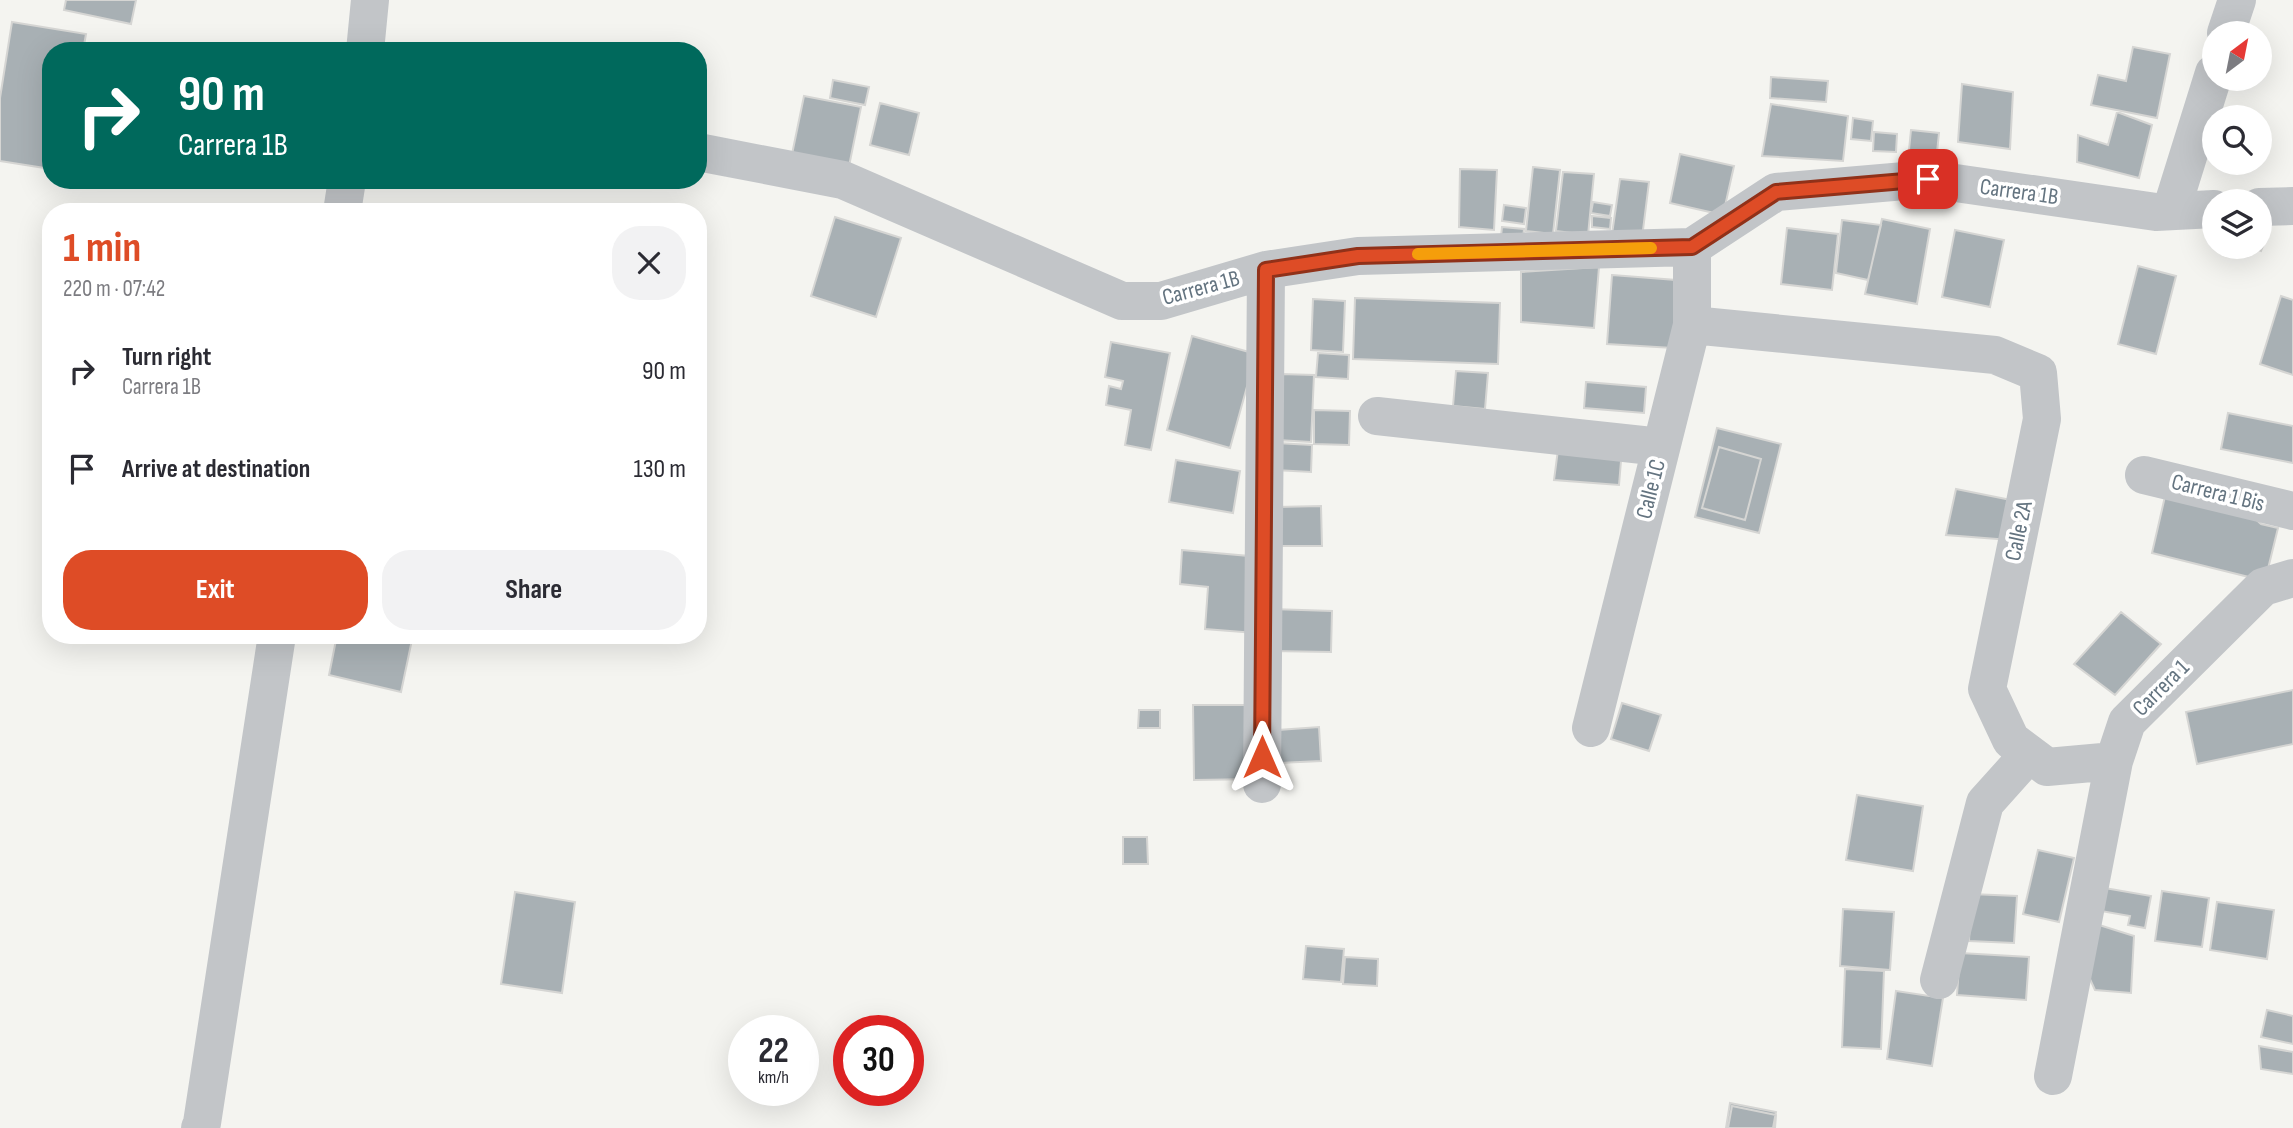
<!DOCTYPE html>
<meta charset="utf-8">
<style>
body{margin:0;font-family:"Sofia Sans Condensed",sans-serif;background:#f2f2f3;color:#2b2b33;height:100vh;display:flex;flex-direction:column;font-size:26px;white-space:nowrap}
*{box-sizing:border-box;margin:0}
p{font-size:23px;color:#7c7c81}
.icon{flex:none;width:38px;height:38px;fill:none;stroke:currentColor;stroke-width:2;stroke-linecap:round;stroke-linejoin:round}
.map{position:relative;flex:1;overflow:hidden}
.panel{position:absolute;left:42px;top:203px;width:665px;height:441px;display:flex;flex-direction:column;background:#fff;border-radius:28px;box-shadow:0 7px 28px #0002}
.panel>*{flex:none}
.top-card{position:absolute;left:42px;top:42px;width:665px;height:147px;border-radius:28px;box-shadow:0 7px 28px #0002;background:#00695c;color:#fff;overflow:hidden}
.needle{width:46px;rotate:32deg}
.fabs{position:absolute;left:2202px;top:21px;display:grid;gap:14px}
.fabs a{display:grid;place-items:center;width:70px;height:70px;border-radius:50%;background:#fff;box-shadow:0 7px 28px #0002;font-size:35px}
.speed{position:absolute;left:728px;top:1015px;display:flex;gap:14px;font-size:35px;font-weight:700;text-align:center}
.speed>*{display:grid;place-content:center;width:91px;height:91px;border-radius:50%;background:#fff;box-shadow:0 7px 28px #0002;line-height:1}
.speed small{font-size:18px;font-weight:400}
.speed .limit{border:10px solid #d22;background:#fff;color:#111}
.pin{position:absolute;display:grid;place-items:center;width:60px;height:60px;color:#fff;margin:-30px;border-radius:14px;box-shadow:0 4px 10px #0006}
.me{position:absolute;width:77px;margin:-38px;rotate:0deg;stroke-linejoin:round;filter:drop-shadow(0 0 5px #0008)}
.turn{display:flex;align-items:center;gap:24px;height:147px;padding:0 21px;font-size:32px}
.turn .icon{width:91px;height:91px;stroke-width:2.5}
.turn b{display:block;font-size:49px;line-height:60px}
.round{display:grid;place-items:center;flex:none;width:74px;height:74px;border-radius:28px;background:#f2f2f3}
.headline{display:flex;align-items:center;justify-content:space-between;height:119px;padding:0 21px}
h1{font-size:42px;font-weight:700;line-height:52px;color:#de4c26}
.primary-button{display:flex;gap:14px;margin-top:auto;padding:14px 21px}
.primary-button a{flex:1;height:80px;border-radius:28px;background:#de4c26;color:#fff;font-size:28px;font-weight:700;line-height:80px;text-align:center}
.primary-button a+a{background:#f2f2f3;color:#2b2b33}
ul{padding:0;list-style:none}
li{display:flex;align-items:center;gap:21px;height:98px;padding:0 21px}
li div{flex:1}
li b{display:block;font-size:26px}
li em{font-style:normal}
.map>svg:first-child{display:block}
</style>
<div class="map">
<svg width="2293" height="1128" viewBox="0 0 2293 1128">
<rect width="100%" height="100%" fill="#f4f4f0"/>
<path fill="#a8b0b4" stroke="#d5d5d3" stroke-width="2" d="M66,0H136L131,24L64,10Z
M12,22L86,34L83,51H51V169L0,161V98Z
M2133,47L2170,54L2157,118L2091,105L2098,75L2126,81Z
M1771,77L1828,81L1826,102L1770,98Z
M833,80L869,87L865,105L830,98Z
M1962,84L2013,92L2010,149L1958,142Z
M804,96L861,107L847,176L790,164Z
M880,103L919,113L909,155L870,145Z
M1771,104L1848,116L1843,161L1762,156Z
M2117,112L2152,125L2139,178L2077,162L2078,135L2108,145Z
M1853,118L1873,121L1871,141L1851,139Z
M1911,130L1939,133L1936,162L1908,160Z
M1874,132L1897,134L1896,152L1873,151Z
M1680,154L1734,166L1723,215L1670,203Z
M1533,167L1560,170L1553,234L1526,231Z
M1460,169L1497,170L1494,230L1459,227Z
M1563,172L1594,174L1588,235L1556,231Z
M1620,179L1649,182L1642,238L1612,234Z
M1593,202L1612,205L1610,216L1591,213Z
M1504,205L1526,208L1524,224L1502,221Z
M1592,216L1611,218L1610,229L1592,227Z
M835,217L901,238L876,317L811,296Z
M1882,219L1930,229L1917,304L1865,294Z
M1842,220L1881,225L1868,280L1836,273Z
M2259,224L2270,228L2261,251L2252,247H2259Z
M1502,227L1524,229L1522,248L1500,246Z
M1787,228L1838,234L1832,290L1781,284Z
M1955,230L2004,240L1990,307L1942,297Z
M2138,266L2176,276L2156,354L2118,344Z
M1599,267L1594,328L1521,322V272Z
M1612,275L1676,280L1673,348L1607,344Z
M2281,296L2293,300V375L2260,364Z
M1355,298L1500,303L1498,364L1353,359Z
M1313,299L1345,301L1343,352L1311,350Z
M1192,336L1256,354L1230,448L1167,430Z
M1111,342L1170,353L1151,450L1125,445L1131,410L1106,405L1109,386L1121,389L1123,381L1105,377Z
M1318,353L1349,355L1348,379L1316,377Z
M1456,371L1488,373L1485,409L1453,406Z
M1280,374L1314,375L1311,442L1277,440Z
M1586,382L1646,387L1644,413L1584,408Z
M1314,410L1350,411L1349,445L1314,444Z
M2228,413L2293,426V463L2221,449Z
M1717,428L1781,444L1759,533L1695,517Z
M1559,442L1622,449L1619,485L1554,480Z
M1276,443L1312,445L1311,472L1275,470Z
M1719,447L1761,459L1745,520L1702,508Z
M1176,460L1240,471L1233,513L1169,502Z
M1956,489L2021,502L2010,540L1946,535Z
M2166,492L2248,512L2261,524L2278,528L2265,581L2152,553Z
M1321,506L1322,546H1277V507Z
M1182,550L1260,557L1255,633L1205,629L1208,587L1180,584Z
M1271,609L1332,611L1331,652L1270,651Z
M2121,612L2161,644L2115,695L2074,664Z
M337,635H413L401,692L329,675Z
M2293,690V744L2197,764L2186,712Z
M1622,703L1661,715L1649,751L1611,739Z
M1193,705H1257L1258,779L1194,780Z
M1139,710H1160V728H1138Z
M1319,727L1321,761L1279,763L1278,730Z
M1857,795L1923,806L1913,871L1846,860Z
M1123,837H1147L1148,864H1123Z
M2038,850L2074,858L2059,922L2023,914Z
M2099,887L2151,896L2145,928L2128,925L2130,916L2095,910Z
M2162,891L2209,898L2202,947L2155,941Z
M515,892L575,902L562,993L501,984Z
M1971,894L2017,896L2014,943L1969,941Z
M2217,902L2274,910L2267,959L2210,950Z
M1843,909L1894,912L1890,970L1840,966Z
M2096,924L2134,936L2131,993L2095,990L2083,964Z
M1306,946L1344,949L1341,982L1303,979Z
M1960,953L2029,957L2026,1000L1957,995Z
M1345,957L1378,959L1377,986L1343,984Z
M1845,969L1884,971L1881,1049L1842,1047Z
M1896,991L1943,998L1932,1066L1887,1059Z
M2267,1010L2293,1016V1044L2261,1037Z
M2259,1046L2293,1052V1074L2261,1069Z
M1730,1103L1776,1112L1773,1128H1726Z
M1732,1106L1776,1115L1775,1128H1728Z"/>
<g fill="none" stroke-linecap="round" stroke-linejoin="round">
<path stroke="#c2c5c8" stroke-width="38" d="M2226,33L2237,0
M365,51L370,0
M698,152L843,180L1122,301H1161L1266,270L1358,256L1692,247L1776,192L1928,179L2156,212L2214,209
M2259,207L2293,206
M2171,211L2214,73
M342,212L347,180
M1692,325L1995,355L2038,373L2042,419L1987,689L2011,740L2047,767L2114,761L2127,722L2263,587L2293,578
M1377,416L1661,447
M2144,475L2293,511
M1591,728L1692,325V247
M1262,784L1266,270
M1939,980L1985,803L2029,754
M2053,1076L2114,761
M200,1128L202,1123L277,635"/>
</g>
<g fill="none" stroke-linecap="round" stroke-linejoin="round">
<defs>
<path id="route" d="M1262,757L1266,270L1358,256L1692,247L1776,192L1928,179"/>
</defs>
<use href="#route" stroke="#903119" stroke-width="18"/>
<use href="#route" stroke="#de4c26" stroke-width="12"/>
<path stroke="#f59e0b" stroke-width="12" d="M1418,254L1651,248"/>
</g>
<g text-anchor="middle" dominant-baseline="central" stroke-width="7" stroke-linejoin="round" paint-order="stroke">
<g font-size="23" fill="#647480" stroke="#fff">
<text transform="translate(2019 192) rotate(8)">Carrera 1B</text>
<text transform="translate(1201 288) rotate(-15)">Carrera 1B</text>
<text transform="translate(1651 489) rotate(-76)">Calle 1C</text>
<text transform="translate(2218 493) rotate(14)">Carrera 1 Bis</text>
<text transform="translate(2019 531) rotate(-78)">Calle 2A</text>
<text transform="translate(2161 688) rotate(-45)">Carrera 1</text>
</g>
</g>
</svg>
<div class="fabs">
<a><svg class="needle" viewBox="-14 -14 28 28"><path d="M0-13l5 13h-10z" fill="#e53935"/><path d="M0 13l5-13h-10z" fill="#7c7c81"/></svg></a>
<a><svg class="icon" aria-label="search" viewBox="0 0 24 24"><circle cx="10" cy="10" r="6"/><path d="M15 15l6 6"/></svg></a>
<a><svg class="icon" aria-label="layers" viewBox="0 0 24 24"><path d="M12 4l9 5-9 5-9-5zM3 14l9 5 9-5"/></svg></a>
</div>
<div class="speed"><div>22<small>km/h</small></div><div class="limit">30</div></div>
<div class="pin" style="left:1928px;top:179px;background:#d93025"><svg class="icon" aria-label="arrive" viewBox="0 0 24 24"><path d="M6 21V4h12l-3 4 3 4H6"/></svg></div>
<svg class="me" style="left:1262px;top:757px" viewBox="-20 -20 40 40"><path d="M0-17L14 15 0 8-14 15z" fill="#de4c26" stroke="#fff" stroke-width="4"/></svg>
<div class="top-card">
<div class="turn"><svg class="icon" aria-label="right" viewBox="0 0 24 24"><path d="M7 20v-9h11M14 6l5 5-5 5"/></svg><div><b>90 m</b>Carrera 1B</div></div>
</div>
<section class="panel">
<div class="headline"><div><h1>1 min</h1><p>220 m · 07:42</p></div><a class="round"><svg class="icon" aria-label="close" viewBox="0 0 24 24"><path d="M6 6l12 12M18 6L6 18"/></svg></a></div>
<ul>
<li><svg class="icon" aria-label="right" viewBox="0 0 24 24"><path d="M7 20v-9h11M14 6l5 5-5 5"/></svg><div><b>Turn right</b><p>Carrera 1B</p></div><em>90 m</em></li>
<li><svg class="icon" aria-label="arrive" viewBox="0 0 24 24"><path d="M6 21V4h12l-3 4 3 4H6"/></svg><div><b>Arrive at destination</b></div><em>130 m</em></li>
</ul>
<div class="primary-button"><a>Exit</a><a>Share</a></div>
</section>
</div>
